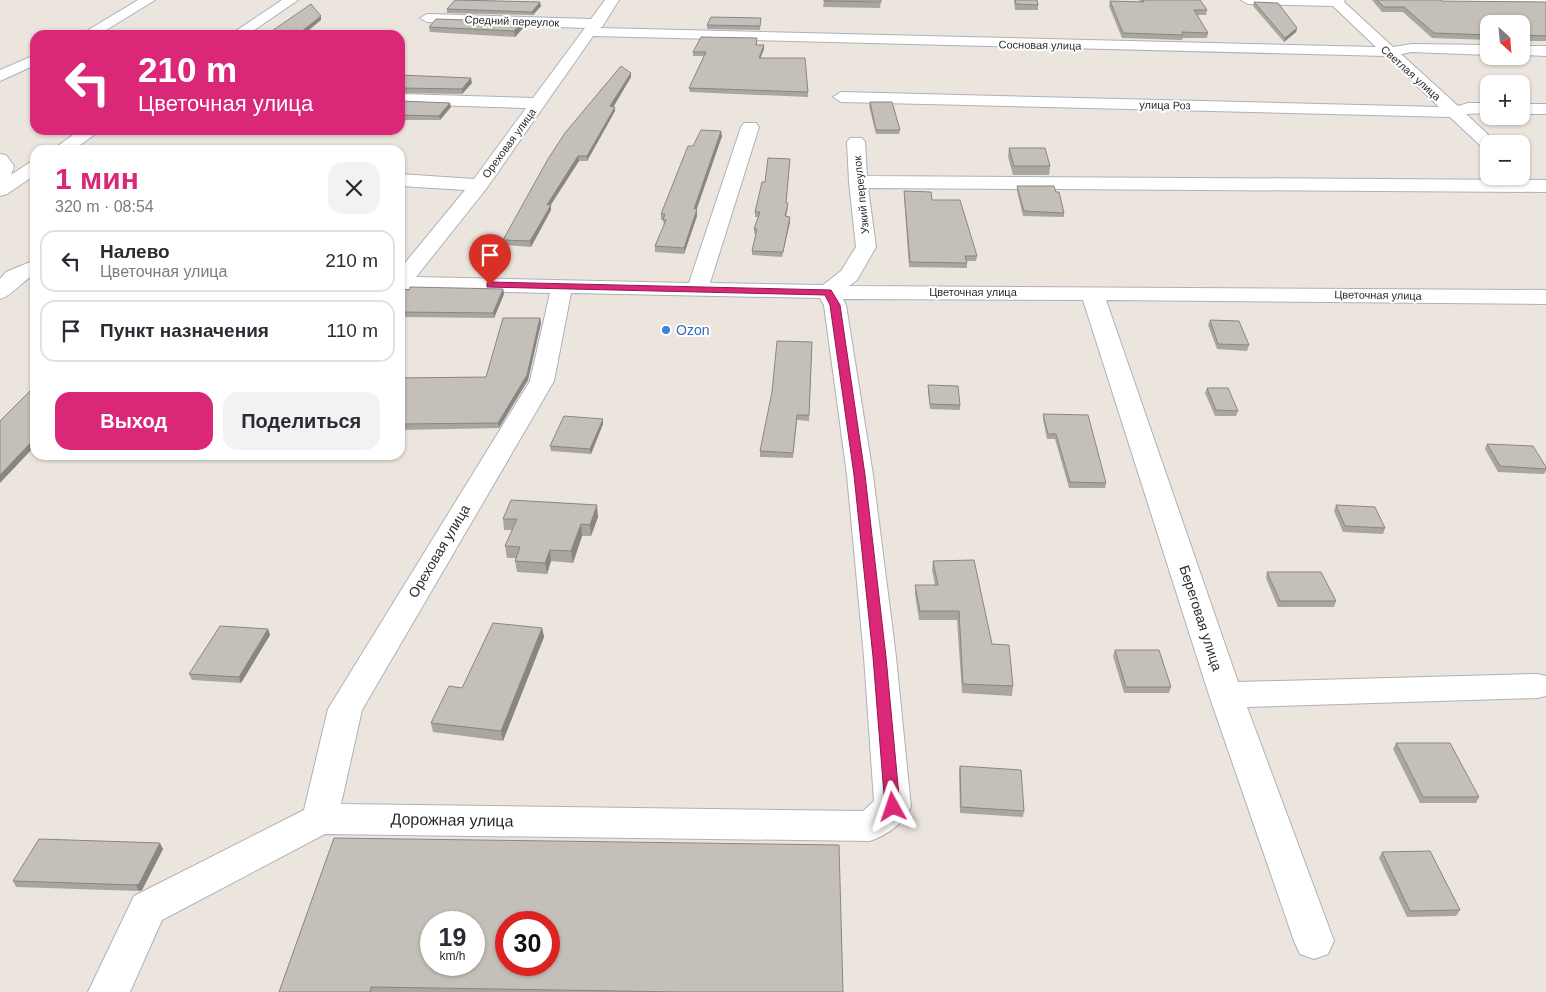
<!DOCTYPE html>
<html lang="ru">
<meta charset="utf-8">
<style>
body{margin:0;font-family:Helvetica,sans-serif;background:#f2f2f3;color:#2b2b33;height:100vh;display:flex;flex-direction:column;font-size:19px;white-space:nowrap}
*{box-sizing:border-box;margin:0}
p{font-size:16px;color:#7c7c81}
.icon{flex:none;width:28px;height:28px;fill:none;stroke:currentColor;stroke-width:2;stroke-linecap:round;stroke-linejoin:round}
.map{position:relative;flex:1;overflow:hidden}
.panel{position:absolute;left:30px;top:145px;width:375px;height:315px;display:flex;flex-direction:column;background:#fff;border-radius:15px;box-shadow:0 1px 4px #0004}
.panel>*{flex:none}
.hud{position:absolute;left:30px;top:30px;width:375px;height:105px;border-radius:15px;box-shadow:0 1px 4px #0004;background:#db2777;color:#fff;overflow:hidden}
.needle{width:32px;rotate:154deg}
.controls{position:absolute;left:1480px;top:15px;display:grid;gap:10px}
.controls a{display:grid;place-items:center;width:50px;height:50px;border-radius:10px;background:#fff;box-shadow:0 1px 4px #0004;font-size:25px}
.speed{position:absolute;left:420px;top:911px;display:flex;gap:10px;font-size:25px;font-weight:700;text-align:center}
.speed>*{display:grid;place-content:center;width:65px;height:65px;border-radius:50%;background:#fff;box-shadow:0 1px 4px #0004;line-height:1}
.speed small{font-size:12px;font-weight:400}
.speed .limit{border:8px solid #d22;background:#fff;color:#111}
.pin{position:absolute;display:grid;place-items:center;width:42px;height:42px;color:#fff;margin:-51px -21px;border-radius:50% 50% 50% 0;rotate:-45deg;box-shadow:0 0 5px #0007}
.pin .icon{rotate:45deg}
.me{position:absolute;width:55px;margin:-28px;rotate:355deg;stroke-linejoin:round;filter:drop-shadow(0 0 4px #0008)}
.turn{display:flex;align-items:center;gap:18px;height:105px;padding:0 25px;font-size:22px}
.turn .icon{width:65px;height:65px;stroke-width:2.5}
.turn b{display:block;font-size:35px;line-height:42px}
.round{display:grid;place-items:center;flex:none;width:52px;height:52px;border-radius:15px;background:#f2f2f3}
.overview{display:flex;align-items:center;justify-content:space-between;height:85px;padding:0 25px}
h1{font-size:30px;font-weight:700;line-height:38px;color:#db2777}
.button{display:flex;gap:10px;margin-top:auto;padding:10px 25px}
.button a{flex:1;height:58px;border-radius:15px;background:#db2777;color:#fff;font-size:20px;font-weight:700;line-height:58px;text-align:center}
.button a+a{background:#f2f2f3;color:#2b2b33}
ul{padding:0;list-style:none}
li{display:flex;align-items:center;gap:15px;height:62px;margin:0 10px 8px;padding:0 15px;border:2px solid #e1e1e2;border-radius:15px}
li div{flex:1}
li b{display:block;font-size:19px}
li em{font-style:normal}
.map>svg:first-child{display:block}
</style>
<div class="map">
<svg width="1546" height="992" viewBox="0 0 1546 992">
<rect width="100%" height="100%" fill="#ebe5de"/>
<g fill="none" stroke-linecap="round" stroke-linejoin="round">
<defs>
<path id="minor" d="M138,0H155L98,35H80Z
M282,0H298L247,35H230Z
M605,0H619L602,27L599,28L1376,47L1333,6L1248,4L1241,0H1345L1344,2L1393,47L1412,44L1489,45V55L1412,52L1401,54L1458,106L1468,103H1489V113L1466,114L1498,144H1489V149L1483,148L1450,117L841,102L833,97L841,92L1439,107L1386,56L593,36L486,189L416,277L689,283L741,127L744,123H756L759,127L710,283L823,285L841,271L856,247L849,182L847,142L850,138H862L865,142L867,176L1546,180V192L868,188L876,247L857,280L849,286L1546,290V304L1106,300L1238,682L1538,674L1546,676V696L1538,698L1247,707L1334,941L1328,954L1314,959L1300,954L1294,941L1209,695L1083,300L843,299L846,305L873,475L896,657L911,807C903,824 887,835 870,841L325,834L162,920L130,992H88L134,896L304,810L328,709L530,381L550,293L400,289V269L465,190L400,186V174L474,179L526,108L400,104V94L533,98L585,28L427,22L420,18L427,14L591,19ZM571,293L820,298L824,305L847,475L864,657L874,801L863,811L341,804L362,710L554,381Z
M1433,0H1546V6L1440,4Z
M1521,46H1546V56L1521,55Z
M35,55V65L0,81V70Z
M1521,104H1546V114H1521Z
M80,130H101L73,150H52Z
M35,162V175L7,194L0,196V182L29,163Z
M35,260V274C22,281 12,296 0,299V279L6,272Z"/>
<path id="tertiary" d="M0,154L6,155L14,166L7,188L0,190Z"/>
</defs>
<use href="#minor" stroke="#aeb1ba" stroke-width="2"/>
<use href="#tertiary" stroke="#aeb1ba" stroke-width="2"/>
<use href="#minor" fill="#fff" fill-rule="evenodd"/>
<use href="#tertiary" fill="#fff" fill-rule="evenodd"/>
</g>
<path fill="#a9a59f" d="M824,0H881L880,8L823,7Z
M1014,0H1037L1038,5V10H1015Z
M1139,0H1200L1207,10L1206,15H1197L1208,33L1207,38H1183L1182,40L1122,38L1109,6L1110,1L1140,2Z
M1372,0H1440L1442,1L1546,2V41H1521V24H1489V40L1432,38L1403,12H1382Z
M1254,2L1297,28L1296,32L1284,42L1253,6Z
M541,6L533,15L447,13V9Z
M761,18L760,30L707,29V25Z
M429,27L523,28L515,37L430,32Z
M757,42V45L764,49L760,58L808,92V97L690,92L689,88L704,56H693V52Z
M631,73V77L613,107H615V111L587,161H579L551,205V210L531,247L504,245L503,240Z
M400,75L472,83L462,94L400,93Z
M400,101L451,107L440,120H400Z
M870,102L900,130L899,134H876L869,106Z
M722,136L697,209V216L684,254L655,252V246L664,226L663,220H661V214L693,146Z
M1009,148L1050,166L1049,175H1013L1008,157Z
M790,159L786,203L788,208L786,217H790V222L782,257L752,255V251L756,234L754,233V229L758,217H755V212L765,182Z
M1017,186L1056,192L1064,213V217L1023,216L1017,191Z
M904,191L932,200L977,256L976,261H967V268L909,267L904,196Z
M400,289H503L504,294L494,318L400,317Z
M540,318L541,323L528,380L499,428L400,430V378L486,377Z
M1210,320L1249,345L1247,351L1217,349L1208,325Z
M812,342L809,421L797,420L793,458L760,457V451Z
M928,385L960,405V410L930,409L928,390Z
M1207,388L1238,411L1236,416H1215L1205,393Z
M1043,414L1106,483L1105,488H1069L1055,439H1047L1043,419Z
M603,424L591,454L551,451L550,446Z
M1487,444L1546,467V471L1544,474L1498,472L1485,449Z
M1336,505L1385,528L1383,534L1343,532L1334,511Z
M598,517L591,536H582L573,563L551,561L547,574L517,572L515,561L516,558H507L505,546L512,530H504L503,519Z
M933,561L992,644L1013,686L1012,696L962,693L957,620H919L915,594V585H935L932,570Z
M1267,572L1336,601L1334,607H1278L1266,578Z
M542,628L544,637L503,741L433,732L431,723L462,688Z
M268,629L270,635L241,683L192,680L189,674Z
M1115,650L1171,687L1169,693H1124L1113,656Z
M1396,743L1479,797L1476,803H1420L1393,749Z
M960,766L1024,811L1023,817L960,813L959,772Z
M334,838L843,992H279Z
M163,849L142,890L139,891L16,887L13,881Z
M1382,852L1460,910L1456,916L1407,917L1379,858Z"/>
<path fill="#898682" d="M540,2L541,6L533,15L532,12Z
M321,16V20L303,35H297Z
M522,22L523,28L515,37L514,31Z
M1297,28L1296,32L1284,42L1285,38Z
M764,45V49L759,62V58Z
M631,73V77L611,111L610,106Z
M471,78L472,83L462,94V89Z
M450,103L451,107L440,120L439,116Z
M615,107V111L587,161V156Z
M721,131L722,136L694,216V209Z
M578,156L579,161L547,210V205Z
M551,205V210L531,247L530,241Z
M697,209V216L684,254V248Z
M790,217V222L782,257Z
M503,289L504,294L494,318L493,313Z
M540,318L541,323L528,380L499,428L498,423Z
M603,419V424L591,454L590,449Z
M35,438V446L0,483V475Z
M597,505L598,517L591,536L590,525Z
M581,524L582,536L573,563L571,551Z
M550,550L551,561L547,574L545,563Z
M542,628L544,637L503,741L501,731Z
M268,629L270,635L241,683L239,677Z
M160,843L163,849L142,890L139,891L136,885Z"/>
<path fill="#c4c0b9" stroke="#898682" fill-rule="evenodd" d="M455,0L540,2L532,12L447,9Z
M824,0H881V2L824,1Z
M1015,0H1037L1038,5L1016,4Z
M1143,0H1200L1207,10H1194L1208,33L1182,32L1183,35L1123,33L1110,1L1144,2Z
M1377,0H1440L1442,1L1546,2V36L1521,35V24H1489V35L1434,33L1404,7H1384Z
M1254,2L1278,3L1297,28L1285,38Z
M311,4L321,16L297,35H263L266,33H269Z
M711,17L761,18L760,26L707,25Z
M436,19L522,22L514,31L429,27Z
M701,37L757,38L756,45H764L759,58H805L808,92L689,88L706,52H693Z
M621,66L631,73L610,106L615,107L587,156H578L547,205H551L530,241L503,240L548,159L565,133Z
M400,75L471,78L462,89L400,88Z
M400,101L450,103L439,116L400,115Z
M870,102H892L900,130H876Z
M701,130L721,131L694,209H697L684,248L655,246L666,220H663L665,214H661L688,146H693Z
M1009,148H1045L1050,166H1014Z
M768,158L790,159L786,203H788L785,216L790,217L783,252L752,251L757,229H754L760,212H755L762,182H765Z
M1017,186H1054L1056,192H1059L1064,213L1024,211Z
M904,191L931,192L932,200H960L977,256H965L967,263L910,262Z
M410,287L503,289L493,313L400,312V289L409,290Z
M503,318H540L527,375L498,423L400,424V378L486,377Z
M1210,320L1239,321L1249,345L1218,344Z
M777,341L812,342L809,415H797L793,453L760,451L772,392Z
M928,385L958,386L960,405L930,404Z
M35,386V438L0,475V421Z
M1207,388H1228L1238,411L1216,410Z
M1043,414L1088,415L1106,483L1070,482L1056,434H1048Z
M564,416L603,419L590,449L550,446Z
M1487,444L1533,446L1546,467V469L1500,466Z
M511,500L597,505L590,525L581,524L571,551L550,550L545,563L515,561L520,547L505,546L517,519H503Z
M1336,505L1375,507L1385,528L1345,526Z
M974,560L992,644L1009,645L1013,686L963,684L959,611H920L915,585H938L933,561Z
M1267,572H1321L1336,601H1280Z
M493,623L542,628L501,731L431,723L449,686L462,688Z
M220,626L268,629L239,677L189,674Z
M1115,650H1159L1171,687H1126Z
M1396,743H1450L1479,797H1423Z
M960,766L1021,770L1024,811L961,807Z
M334,838L839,845L843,992H682L371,987L370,992H279ZM431,922H474V965H431ZM506,922H549V965H506Z
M39,839L160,843L139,884L136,885L13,881Z
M1430,851L1460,910L1410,911L1382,852Z"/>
<path fill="#db2777" stroke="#8e194d" d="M490,282L831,290L840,305L865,475L886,657L900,807L898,811L893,813L888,811L885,807L873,657L854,475L830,305L825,295L487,287V283Z"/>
<circle fill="#3f7fe0" stroke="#fff" stroke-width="2" cx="666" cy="330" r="5"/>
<g text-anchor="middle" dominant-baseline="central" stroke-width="4" stroke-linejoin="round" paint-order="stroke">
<g font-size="11" fill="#2b2b2b" stroke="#fff">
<text transform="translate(512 21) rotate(2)">Средний переулок</text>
<text transform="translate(1040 45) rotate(1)">Сосновая улица</text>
<text transform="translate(1411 73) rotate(42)">Светлая улица</text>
<text transform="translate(1165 105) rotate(1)">улица Роз</text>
<text transform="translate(509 143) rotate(-54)">Ореховая улица</text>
<text transform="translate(861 195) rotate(-96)">Узкий переулок</text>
<text x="973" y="292">Цветочная улица</text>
<text transform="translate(1378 295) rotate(1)">Цветочная улица</text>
</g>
<g font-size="14" fill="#366cbe" stroke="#fff" text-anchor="start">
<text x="676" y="330">Ozon</text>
</g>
<g font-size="14" fill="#2b2b2b" stroke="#fff">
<text transform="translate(439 551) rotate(-59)">Ореховая улица</text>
<text transform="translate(1201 618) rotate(72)">Береговая улица</text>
</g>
<g font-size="16" fill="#2b2b2b" stroke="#fff">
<text transform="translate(452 820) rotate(1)">Дорожная улица</text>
</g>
</g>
</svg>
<div class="controls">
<a><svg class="needle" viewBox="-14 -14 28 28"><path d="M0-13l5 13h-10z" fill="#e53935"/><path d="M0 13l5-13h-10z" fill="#7c7c81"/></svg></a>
<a>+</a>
<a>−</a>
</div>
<div class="speed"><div>19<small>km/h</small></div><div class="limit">30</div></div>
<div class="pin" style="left:490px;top:285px;background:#d93025"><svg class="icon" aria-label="arrive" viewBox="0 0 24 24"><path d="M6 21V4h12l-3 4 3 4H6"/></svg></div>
<svg class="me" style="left:893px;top:807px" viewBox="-20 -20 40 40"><path d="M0-17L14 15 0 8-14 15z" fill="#db2777" stroke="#fff" stroke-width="4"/></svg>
<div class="hud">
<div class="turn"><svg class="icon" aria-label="left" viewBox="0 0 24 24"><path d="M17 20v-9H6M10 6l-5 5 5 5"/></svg><div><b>210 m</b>Цветочная улица</div></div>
</div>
<section class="panel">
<div class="overview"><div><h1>1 мин</h1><p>320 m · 08:54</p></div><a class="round"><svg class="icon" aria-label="close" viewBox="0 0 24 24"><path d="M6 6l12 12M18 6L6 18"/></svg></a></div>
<ul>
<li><svg class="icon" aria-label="left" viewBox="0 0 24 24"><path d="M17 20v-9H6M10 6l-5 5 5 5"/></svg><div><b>Налево</b><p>Цветочная улица</p></div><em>210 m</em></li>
<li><svg class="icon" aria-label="arrive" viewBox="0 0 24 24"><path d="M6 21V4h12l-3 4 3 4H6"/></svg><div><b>Пункт назначения</b></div><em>110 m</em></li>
</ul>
<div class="button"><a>Выход</a><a>Поделиться</a></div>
</section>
</div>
